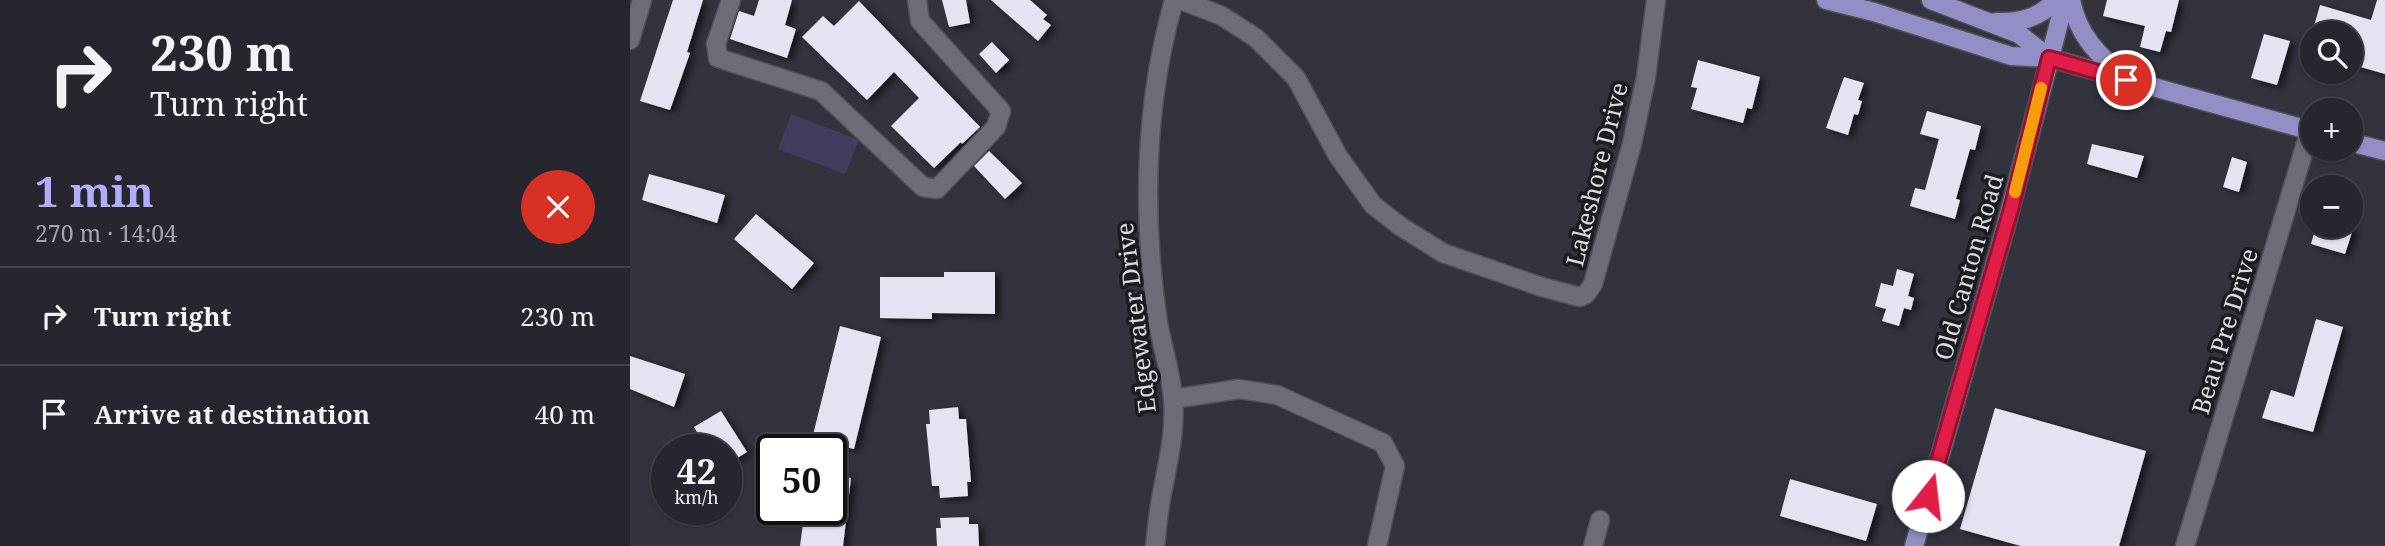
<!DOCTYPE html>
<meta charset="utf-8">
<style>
body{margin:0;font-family:"Noto Serif",serif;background:#2e2e36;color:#f1f3f6;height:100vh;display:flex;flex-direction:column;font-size:26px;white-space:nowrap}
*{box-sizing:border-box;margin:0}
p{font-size:23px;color:#a4a5aa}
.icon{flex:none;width:38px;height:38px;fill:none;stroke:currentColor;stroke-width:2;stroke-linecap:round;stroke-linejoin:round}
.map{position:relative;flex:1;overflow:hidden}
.panel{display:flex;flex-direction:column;background:#26262e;width:630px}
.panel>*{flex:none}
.banner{background:#26262e;color:#f1f3f6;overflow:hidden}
.tools{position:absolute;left:1670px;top:21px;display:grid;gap:14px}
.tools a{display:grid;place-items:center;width:63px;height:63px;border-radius:50%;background:#26262e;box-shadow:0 2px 5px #0004,0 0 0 2px #42434a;font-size:35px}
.speed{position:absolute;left:21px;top:434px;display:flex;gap:14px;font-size:35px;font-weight:700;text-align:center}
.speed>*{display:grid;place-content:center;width:91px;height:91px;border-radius:50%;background:#26262e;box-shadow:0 2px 5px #0004,0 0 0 2px #42434a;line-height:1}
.speed small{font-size:18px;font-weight:400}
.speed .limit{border:4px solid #111;border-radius:10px;background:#fff;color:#111}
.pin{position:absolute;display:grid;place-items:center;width:60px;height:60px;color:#fff;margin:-30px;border:4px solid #fff;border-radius:50%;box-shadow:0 2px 7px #0007}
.me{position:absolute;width:77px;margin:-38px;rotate:16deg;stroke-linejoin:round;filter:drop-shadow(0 0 5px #0008)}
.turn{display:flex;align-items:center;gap:24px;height:147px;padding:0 35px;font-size:32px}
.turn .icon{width:91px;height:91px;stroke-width:2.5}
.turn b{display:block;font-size:49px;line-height:60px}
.round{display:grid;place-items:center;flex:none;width:74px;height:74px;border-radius:37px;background:#2e2e36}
.headline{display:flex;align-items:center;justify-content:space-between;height:119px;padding:0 35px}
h1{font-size:42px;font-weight:700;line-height:52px;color:#b1adfa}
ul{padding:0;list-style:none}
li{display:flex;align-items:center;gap:21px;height:98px;padding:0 35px;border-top:2px solid #42434a}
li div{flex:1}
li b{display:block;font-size:26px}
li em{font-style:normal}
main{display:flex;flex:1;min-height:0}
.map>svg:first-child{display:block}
</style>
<main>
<section class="panel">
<div class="banner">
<div class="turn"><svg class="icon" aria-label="right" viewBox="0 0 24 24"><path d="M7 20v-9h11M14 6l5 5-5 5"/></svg><div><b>230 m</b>Turn right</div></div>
</div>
<div class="headline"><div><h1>1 min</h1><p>270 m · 14:04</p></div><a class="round" style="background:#d93025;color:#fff"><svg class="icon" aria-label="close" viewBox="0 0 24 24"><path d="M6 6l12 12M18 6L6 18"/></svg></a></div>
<ul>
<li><svg class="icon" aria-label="right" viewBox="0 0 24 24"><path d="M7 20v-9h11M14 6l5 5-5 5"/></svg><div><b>Turn right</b></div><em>230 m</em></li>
<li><svg class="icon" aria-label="arrive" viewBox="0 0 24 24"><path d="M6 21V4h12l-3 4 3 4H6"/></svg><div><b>Arrive at destination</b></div><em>40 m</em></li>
</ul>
</section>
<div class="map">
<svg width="1755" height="546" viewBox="0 0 1755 546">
<defs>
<filter id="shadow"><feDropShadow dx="5" dy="3" stdDeviation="3.5" flood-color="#0009"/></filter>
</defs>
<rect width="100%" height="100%" fill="#33333e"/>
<path fill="#403e5c" d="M161,114L229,140L215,174L148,149Z"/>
<path fill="#e3e3f1" filter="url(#shadow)" d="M43,0H73L57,52L60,53L40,110L10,101Z
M129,0H162L155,25L166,29L157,58L100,39L109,11L124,16Z
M312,0H336L340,23L319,27Z
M361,0H400L417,15L413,19L421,25L408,41Z
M1477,0H1549L1541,32L1536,31L1530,52L1510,47L1515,26L1473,16Z
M1747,0H1755V74L1720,64V33H1682L1690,5L1741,20Z
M229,1L350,127L332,144L331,142L304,168L261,126L289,98L264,72L237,100L172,37L193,16L204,26Z
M1634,34L1660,41L1647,85L1621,78Z
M362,42L379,60L366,73L349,54Z
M1068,60L1130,77L1122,109L1117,108L1113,123L1061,109L1067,88L1061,87Z
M1214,77L1234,83L1228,100L1232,101L1228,115L1224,114L1218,135L1196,128Z
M1297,111L1351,126L1345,150L1340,149L1326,199L1330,200L1325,219L1280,206L1285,188L1295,190L1309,139L1290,134Z
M1462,144L1514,156L1507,178L1457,164Z
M359,151L392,183L375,199L344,166Z
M1602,157L1617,162L1609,192L1593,187Z
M19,174L95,195L87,223L12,200Z
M126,214L184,263L162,289L104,239Z
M1686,226H1713L1723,229L1715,254L1681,244Z
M1267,269L1284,274L1278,296L1284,298L1281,310L1274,308L1269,326L1252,321L1256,309L1245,306L1251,283L1263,286Z
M314,272H365V314L302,313V319L250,318V277H314Z
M1686,319L1713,327L1683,432L1632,418L1641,390L1664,397Z
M210,326L251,337L224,449L182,439Z
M0,356L55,374L44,407L0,389Z
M328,407L329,419H336L341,482H337L338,496L310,498L309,486H302L296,424H300L299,410Z
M1365,408L1516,451L1489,546H1391L1330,529Z
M91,411L117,452L96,465V450H78L64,427Z
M201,467L214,469L213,477L221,478L213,546H170L175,509H201Z
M1160,479L1247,504L1236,541L1150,516Z
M339,517V524H348L349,546H307L306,528H311L310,518Z"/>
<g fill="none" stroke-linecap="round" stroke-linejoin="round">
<defs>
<path id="minor" d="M101,0L86,44L88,58L191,91L293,187L307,189L366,127L371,111L290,21L287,0
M551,0L592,16L626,38L666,78L708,156L743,205L770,226L813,253L912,287L950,297L956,294L963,284L1002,144L1016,77L1026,0
M0,40L12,0
M543,399L609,389L647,395L753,443L765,466L747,546
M525,546C527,530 528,514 531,499C537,465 546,433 543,399C541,371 531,344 527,316C512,210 515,103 544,0
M963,546L970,520
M1555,546L1680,130"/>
<path id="major" d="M1196,0L1244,12L1381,56L1419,58L1682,131
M1301,0L1389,34L1419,58
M1441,0C1448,36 1468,54 1494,78
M1366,22C1390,23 1409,18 1426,0
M1720,142L1755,151
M1284,546L1377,222L1435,0"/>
</defs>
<use href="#minor" stroke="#515159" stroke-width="21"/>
<use href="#major" stroke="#515159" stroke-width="21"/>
<use href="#minor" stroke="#6d6d79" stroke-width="18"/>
<use href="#major" stroke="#928fc6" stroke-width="18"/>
</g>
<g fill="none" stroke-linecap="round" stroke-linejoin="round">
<defs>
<path id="route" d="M1298,496L1381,209L1419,58L1496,80"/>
</defs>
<use href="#route" stroke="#92132f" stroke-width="18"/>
<use href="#route" stroke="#e11d48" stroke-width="12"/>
<path stroke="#f59e0b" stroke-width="12" d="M1385,192L1411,88"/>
</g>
<g text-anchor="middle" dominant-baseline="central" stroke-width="7" stroke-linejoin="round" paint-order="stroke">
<g font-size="24" fill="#dbdbe2" stroke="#1b1b20">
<text transform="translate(966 174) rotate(-76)">Lakeshore Drive</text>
<text transform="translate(1338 267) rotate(-74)">Old Canton Road</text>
<text transform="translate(505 318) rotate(-97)">Edgewater Drive</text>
<text transform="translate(1594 331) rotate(-73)">Beau Pre Drive</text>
</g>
</g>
</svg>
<div class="tools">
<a><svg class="icon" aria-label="search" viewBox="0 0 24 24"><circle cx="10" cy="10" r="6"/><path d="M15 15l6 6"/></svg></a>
<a>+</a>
<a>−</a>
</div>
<div class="speed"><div>42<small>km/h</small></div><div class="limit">50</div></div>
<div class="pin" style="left:1496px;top:80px;background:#d93025"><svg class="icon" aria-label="arrive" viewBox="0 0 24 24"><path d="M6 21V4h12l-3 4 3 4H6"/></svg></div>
<svg class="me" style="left:1298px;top:496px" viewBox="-20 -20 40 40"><circle r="19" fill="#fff"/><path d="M0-13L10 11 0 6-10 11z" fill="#e11d48"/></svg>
</div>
</main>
